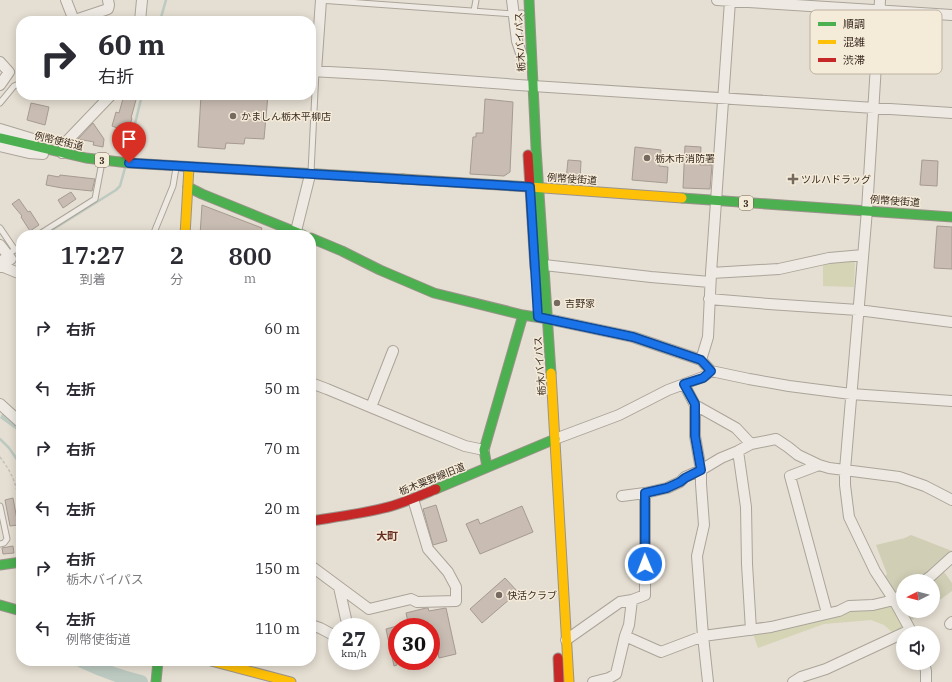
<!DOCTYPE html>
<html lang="ja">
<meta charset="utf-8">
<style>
body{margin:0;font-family:"IBM Plex Serif","Noto Sans JP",serif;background:#f7f7f7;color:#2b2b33;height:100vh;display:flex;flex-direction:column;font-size:15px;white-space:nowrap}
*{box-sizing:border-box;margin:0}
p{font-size:13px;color:#7c7c81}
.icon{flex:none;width:22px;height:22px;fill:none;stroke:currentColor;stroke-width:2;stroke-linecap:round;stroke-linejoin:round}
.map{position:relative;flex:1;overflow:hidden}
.sheet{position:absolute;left:16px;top:230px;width:300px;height:436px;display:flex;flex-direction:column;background:#fff;border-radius:16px;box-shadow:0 2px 10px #0003}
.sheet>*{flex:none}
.banner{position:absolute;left:16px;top:16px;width:300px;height:84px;border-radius:16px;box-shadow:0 2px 10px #0003;background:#fff;color:#2b2b33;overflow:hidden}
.needle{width:26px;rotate:264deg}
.fabs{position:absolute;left:896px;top:574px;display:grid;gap:8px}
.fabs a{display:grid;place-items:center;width:44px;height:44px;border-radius:50%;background:#fff;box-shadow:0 2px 10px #0003;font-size:20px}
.speed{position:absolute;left:328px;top:618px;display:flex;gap:8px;font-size:20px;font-weight:700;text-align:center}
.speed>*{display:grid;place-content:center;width:52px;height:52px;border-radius:50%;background:#fff;box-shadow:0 2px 10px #0003;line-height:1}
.speed small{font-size:10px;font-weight:400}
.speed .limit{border:6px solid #d22;background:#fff;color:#111}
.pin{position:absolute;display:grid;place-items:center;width:34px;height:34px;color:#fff;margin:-41px -17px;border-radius:50% 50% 50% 0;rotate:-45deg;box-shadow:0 0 4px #0007}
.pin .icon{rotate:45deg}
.me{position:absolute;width:44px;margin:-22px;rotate:359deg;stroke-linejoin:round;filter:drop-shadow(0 0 3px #0008)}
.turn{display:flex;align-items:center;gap:14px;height:84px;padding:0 16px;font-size:18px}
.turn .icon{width:52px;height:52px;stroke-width:2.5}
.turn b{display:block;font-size:28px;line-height:34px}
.eta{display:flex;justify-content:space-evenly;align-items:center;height:68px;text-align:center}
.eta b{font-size:24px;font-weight:600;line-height:28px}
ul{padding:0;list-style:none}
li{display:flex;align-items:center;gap:12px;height:60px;padding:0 16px}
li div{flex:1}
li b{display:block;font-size:15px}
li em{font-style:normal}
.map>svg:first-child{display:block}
</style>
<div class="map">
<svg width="952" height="682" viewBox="0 0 952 682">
<rect width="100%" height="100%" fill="#e5ded2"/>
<path fill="#d5d4b5" d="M855,259L854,287L823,286V265Z
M888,605L896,607L910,633H903V642L884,625L871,620L824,624L758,648L753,634L846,612Z"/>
<path fill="#d0ceb4" d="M911,535L952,551V552L931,572L918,581H903V591L894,596L883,579L887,574L876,545L905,538Z
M944,572L952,583V591L933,605V581H930Z
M903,598V611H925L909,622L896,602Z"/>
<path fill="#bccac1" d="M3,412L21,427V436L18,431L0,418Z"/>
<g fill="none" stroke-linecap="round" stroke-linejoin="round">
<path stroke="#bccac1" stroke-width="2.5" d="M160,21L166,0
M127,157L142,95
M44,235L116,190L120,186L125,168
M15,253L21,249
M0,439L9,448L21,465"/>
<path stroke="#bccac1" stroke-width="14" d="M82,661C101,670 120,677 141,682"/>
</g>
<path fill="#c9bdb3" stroke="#a69a91" d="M124,95H132L137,96L131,118H132L128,132L112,126L116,112L119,113Z
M201,95H268L264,139L245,138L244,144L226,143L225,149L198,147Z
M485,99L513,102L510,172L504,176L470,174L473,137H476V133H483Z
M31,103L49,107L45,125L27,120Z
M93,123L104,139L103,147L93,145L94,142L78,139Z
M685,146L701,147L700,165H712L710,189L683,188Z
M635,147L661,150L659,166L668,167L667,183L632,180Z
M568,160L581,161L580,181L566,180Z
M922,160L938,161L937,186L920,185Z
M48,175L59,177L60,175L95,179L92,191L62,188L46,185Z
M71,192L76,199L63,208L58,200Z
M19,199L28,212L30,211L39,225L30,231L21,217L22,216L12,204Z
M202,205L262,228L260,235H200Z
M937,226L952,227V269L934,268Z
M13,498L18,525L10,526L5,500Z
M436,505L447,541L433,545L423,509Z
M522,506L533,532L480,554L466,524L478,519L480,524Z
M13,546L14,553L3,554L2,548Z
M505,578L518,592L482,623L470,609Z
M426,608H428L429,611L446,608L456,654L439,658L437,648L431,649V627H409L406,613Z
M397,626V665L394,666L386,629Z"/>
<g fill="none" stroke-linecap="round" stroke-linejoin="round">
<defs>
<path id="lane" d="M319,0L514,14L522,13
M474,11L476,0
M0,103L14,86L21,83
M311,172L316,71
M0,228L15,250
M38,235L95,199L102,162
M153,235L173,186L176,168
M0,259L21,246
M0,506L7,539L4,543L0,544"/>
<path id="street" d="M66,0L73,18L75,20L108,9L109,5L108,0
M512,0L517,41L523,59
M717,0L952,15
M880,0L867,210L845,470V485L849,517L875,571L894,600L912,633
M140,21L142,0
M0,62L9,72L0,85
M311,71L383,75L533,86L952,113
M316,71L321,0
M0,129L33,139
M0,146L29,153L43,154
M62,153L66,142L111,95
M295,235L310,175
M0,245L11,259L1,266
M544,265L580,269L651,277L710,282
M0,267L1,266L21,274
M711,273L779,269L829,258L863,255
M709,299L769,304L858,310L952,322
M548,319L633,337L701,360L711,371L749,379L789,386L851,394L952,401
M701,360L708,337L711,273L730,1
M311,383L327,389L423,429L465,446L484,450
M684,384L695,405V436L701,470V484L704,525L697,556L703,636L708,682
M0,404L21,423
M695,405L736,428L751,444
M371,407L393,351
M555,439L619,415L668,390L703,377L711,371
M738,451L746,507L747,564L751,630
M819,465L790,476L827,613
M622,496L645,493L667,488L680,482L685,477L701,470L721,458L738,451L751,444L776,439L788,447L798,455L819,465L829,468L899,477L925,486L952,500
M311,566L369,609L411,599L417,602L456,601V587L448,572L428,549L413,499
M924,581L931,576L952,557
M339,587L346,619
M950,624L952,622
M311,625L320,628L337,637
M625,636L661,652L703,636L771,627L839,611L849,606L873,605L894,600L903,594
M566,640L620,602L632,600
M924,663L926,671V682
M593,682L609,678L616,674L625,636L629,625L632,600L645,595V493
M793,682L801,677L826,669L910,630"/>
<path id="fast" d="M529,0L536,148L551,373
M0,138L86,158L129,163L403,179
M188,187L202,194L303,235
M682,198L952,217
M311,238L342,251L380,270L434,293L523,315
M487,467L484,450L523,315L548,319
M436,489L555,439
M0,565L21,562
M0,605L21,611
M156,682L158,661"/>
<path id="slow" d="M403,179L530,187L682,198
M185,235L189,167
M551,373L569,682
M211,661L291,682"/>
<path id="jam" d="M528,155L535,268
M311,521C336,517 360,514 384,508C402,504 419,496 436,489
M558,658L559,682"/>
</defs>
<use href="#lane" stroke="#aba49a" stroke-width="7"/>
<use href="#street" stroke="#aba49a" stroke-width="12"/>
<use href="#fast" stroke="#9b938a" stroke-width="11"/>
<use href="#slow" stroke="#9b938a" stroke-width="11"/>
<use href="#jam" stroke="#9b938a" stroke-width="11"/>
<path stroke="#c6c1ba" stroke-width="1.5" stroke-dasharray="3 2" stroke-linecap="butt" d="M0,457C6,465 12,474 15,484C22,505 20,529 20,551"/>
<use href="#lane" stroke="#eeeae3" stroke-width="5"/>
<use href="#street" stroke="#eeeae3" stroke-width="10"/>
<use href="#fast" stroke="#4caf50" stroke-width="9"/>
<use href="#slow" stroke="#ffc107" stroke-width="9"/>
<use href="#jam" stroke="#c62828" stroke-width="9"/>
</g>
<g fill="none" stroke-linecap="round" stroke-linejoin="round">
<defs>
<path id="route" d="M129,163L530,187L538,317L633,337L701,360L711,371L703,378L684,384L695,404V436L701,470L685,478L680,482L667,488L645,493V564"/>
</defs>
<use href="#route" stroke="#114b97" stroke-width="10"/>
<use href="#route" stroke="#1a73e8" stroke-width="7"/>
</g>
<g fill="#766a60" stroke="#f5ebd9" stroke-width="1.5">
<circle cx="233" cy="116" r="4"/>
<circle cx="647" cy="158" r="4"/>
<path d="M791 173h4v4h4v4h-4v4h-4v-4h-4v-4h4z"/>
<circle cx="557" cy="303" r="4"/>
<circle cx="499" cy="595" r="4"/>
</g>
<g text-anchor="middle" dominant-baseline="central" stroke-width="3" stroke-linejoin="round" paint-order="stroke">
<g fill="#f5ebd9" stroke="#726559" stroke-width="1">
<rect x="95" y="153" width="14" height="14" rx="3"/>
<rect x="739" y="196" width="14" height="14" rx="3"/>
</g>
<g font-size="9" font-weight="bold" fill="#3a2c22">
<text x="102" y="160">3</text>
<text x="746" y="203">3</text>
</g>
<g font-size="10" fill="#3a2c22" stroke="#f5ebd9">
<text transform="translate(520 42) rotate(-93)">栃木バイパス</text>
<text transform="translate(59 141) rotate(13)">例幣使街道</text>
<text transform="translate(572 179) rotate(4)">例幣使街道</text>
<text transform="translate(895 201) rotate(4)">例幣使街道</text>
<text transform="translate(540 366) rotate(-94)">栃木バイパス</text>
<text transform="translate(432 479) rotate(-22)">栃木粟野線旧道</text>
</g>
<g font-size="10" fill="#3a2c22" stroke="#f5ebd9" text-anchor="start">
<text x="241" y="116">かましん栃木平柳店</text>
<text x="655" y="158">栃木市消防署</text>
<text x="801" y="179">ツルハドラッグ</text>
<text x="565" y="303">吉野家</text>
<text x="507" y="595">快活クラブ</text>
</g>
<g font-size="11" font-weight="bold" fill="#652e23" stroke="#f5ebd9">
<text x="387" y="536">大町</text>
</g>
</g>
<rect x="810" y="10" width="132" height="64" rx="6" fill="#f5ebd9" stroke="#bdb2a2" stroke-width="1"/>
<rect x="818" y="22" width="18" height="4" fill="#4caf50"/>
<rect x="818" y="40" width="18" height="4" fill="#ffc107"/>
<rect x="818" y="58" width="18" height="4" fill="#c62828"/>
<g font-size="11" fill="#3a2c22">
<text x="843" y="28">順調</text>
<text x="843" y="46">混雑</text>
<text x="843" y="64">渋滞</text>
</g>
</svg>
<div class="fabs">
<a><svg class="needle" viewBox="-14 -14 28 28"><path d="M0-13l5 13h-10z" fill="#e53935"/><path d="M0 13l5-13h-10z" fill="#7c7c81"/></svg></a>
<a><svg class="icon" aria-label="sound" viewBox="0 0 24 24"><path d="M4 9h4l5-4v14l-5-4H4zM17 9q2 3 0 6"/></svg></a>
</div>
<div class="speed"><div>27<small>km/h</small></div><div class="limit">30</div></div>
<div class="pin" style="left:129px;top:163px;background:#d93025"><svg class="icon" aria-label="arrive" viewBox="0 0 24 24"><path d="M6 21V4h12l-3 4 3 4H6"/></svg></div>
<svg class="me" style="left:645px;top:564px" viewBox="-20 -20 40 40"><circle r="17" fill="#1a73e8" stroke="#fff" stroke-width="3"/><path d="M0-11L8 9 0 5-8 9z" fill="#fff"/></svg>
<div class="banner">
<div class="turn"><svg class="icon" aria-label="right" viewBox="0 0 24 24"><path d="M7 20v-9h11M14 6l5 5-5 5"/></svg><div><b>60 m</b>右折</div></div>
</div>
<section class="sheet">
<div class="eta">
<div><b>17:27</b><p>到着</p></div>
<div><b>2</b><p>分</p></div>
<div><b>800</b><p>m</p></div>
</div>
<ul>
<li><svg class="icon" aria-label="right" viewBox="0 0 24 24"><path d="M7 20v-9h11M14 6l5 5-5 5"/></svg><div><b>右折</b></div><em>60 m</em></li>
<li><svg class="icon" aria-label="left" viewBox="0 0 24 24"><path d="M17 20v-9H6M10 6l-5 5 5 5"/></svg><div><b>左折</b></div><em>50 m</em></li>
<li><svg class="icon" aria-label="right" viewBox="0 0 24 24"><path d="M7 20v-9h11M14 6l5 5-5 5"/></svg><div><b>右折</b></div><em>70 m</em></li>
<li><svg class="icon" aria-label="left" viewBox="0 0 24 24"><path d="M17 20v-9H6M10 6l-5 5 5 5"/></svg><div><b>左折</b></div><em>20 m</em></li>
<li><svg class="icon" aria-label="right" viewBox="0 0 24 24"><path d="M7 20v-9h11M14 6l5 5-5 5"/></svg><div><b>右折</b><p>栃木バイパス</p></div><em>150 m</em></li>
<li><svg class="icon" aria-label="left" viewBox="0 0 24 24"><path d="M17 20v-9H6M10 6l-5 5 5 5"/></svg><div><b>左折</b><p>例幣使街道</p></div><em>110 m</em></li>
</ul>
</section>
</div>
